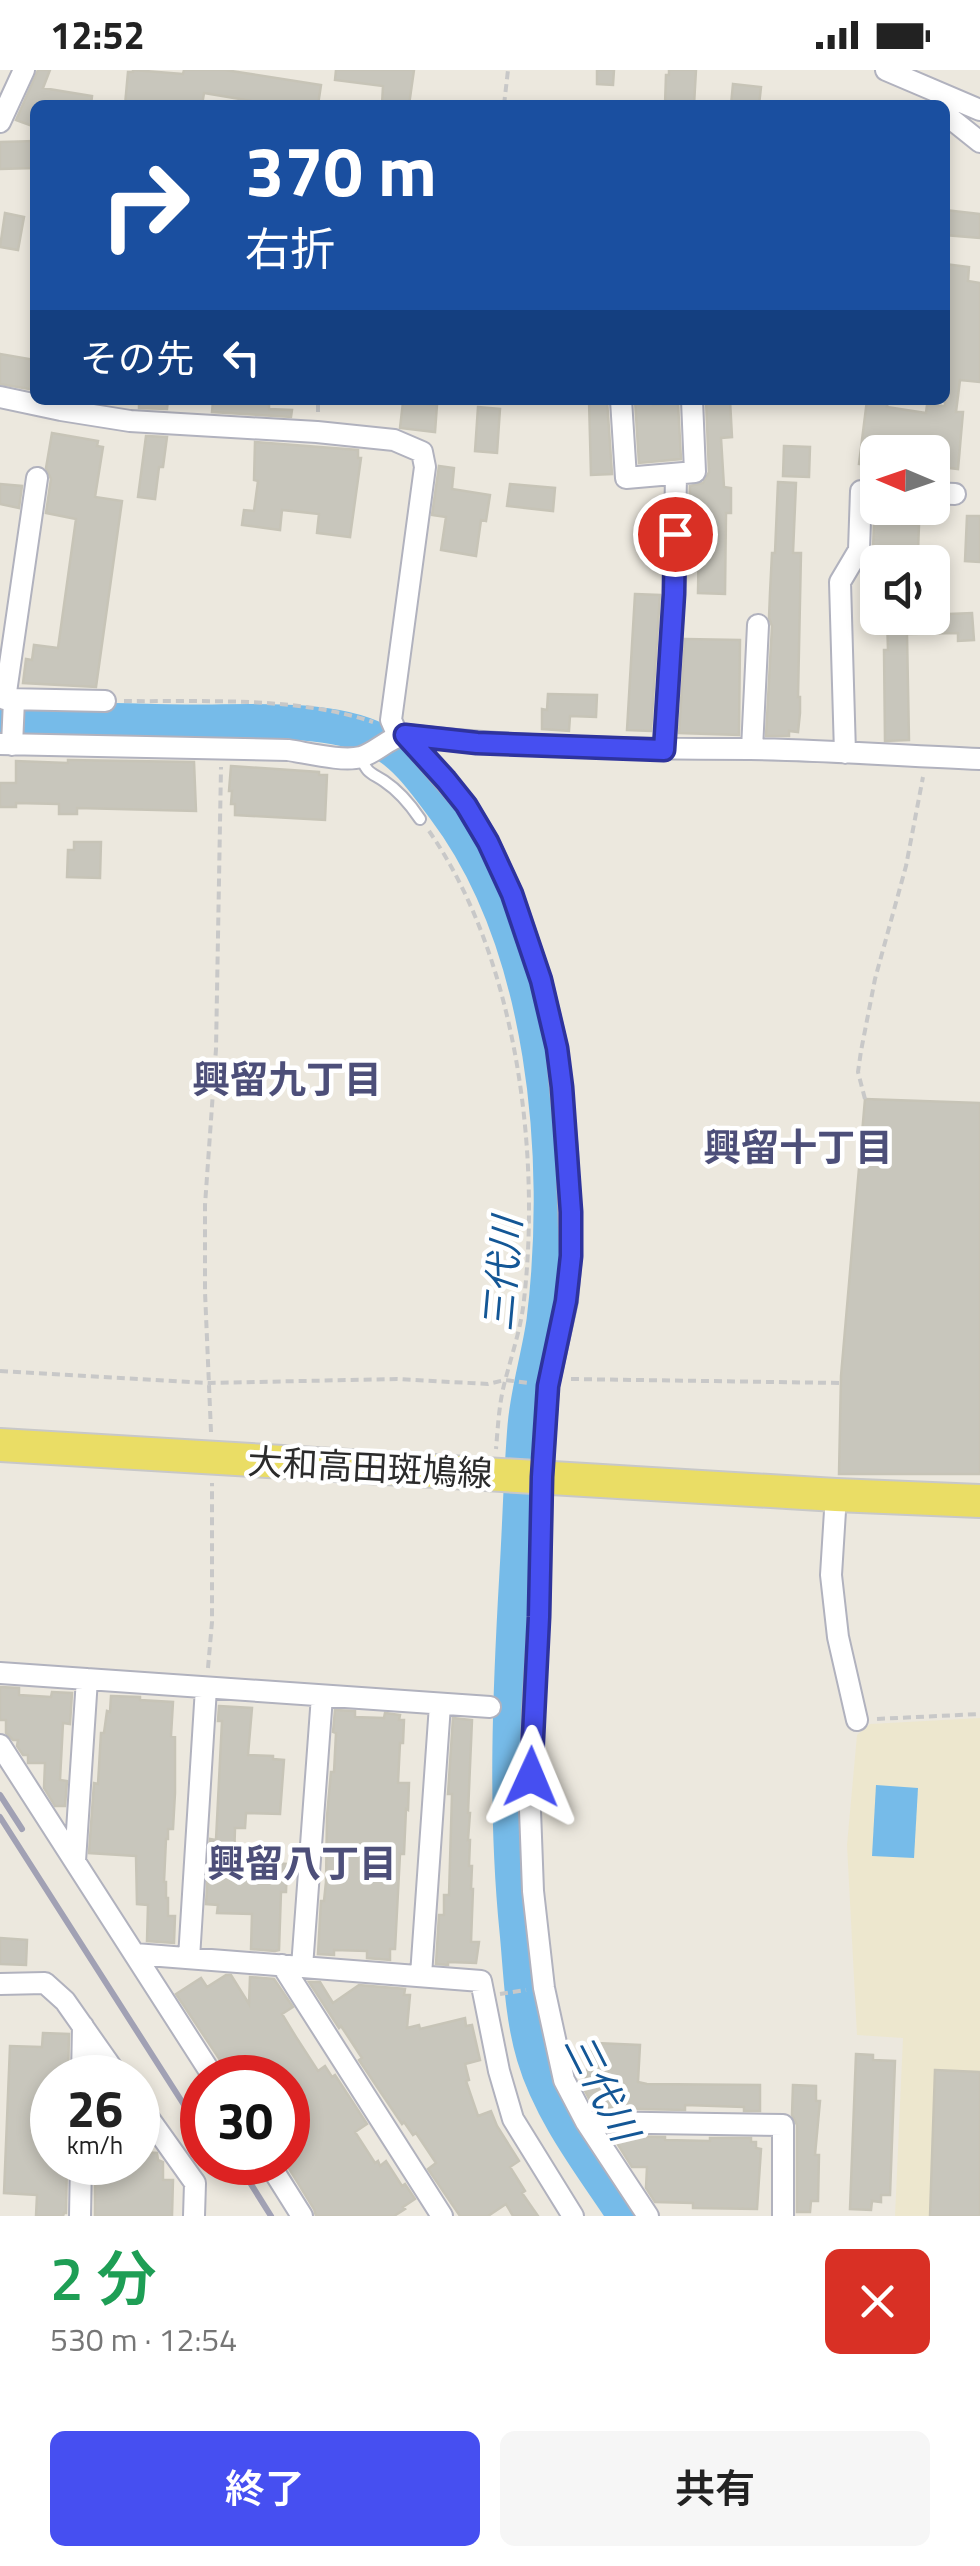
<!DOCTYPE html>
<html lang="ja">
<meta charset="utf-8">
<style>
body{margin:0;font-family:"Titillium Web","Noto Sans JP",sans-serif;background:#f6f6f6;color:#222;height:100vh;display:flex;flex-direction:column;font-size:38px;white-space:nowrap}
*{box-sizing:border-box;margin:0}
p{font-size:32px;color:#767676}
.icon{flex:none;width:55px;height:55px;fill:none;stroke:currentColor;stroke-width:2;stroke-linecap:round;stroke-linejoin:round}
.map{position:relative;height:2146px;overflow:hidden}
.panel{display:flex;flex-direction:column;background:#fff;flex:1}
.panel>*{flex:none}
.guide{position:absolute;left:30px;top:30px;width:920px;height:305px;border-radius:15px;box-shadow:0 5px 15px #0003;background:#1a4fa0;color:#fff;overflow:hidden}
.needle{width:65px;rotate:272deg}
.controls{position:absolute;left:860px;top:365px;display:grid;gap:20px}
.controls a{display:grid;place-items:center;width:90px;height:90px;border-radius:15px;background:#fff;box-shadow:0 5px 15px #0003;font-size:50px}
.speed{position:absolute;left:30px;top:1985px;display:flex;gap:20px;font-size:50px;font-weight:700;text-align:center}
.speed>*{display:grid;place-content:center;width:130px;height:130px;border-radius:50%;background:#fff;box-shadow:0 5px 15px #0003;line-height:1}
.speed small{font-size:25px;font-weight:400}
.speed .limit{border:15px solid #d22;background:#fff;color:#111}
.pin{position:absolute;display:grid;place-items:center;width:85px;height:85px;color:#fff;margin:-42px;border:5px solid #fff;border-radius:50%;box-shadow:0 2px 10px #0007}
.me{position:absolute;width:110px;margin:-55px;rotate:1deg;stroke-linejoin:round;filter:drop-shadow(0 0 8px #0008)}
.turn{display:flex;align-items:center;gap:35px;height:210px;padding:0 50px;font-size:45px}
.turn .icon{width:130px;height:130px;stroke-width:2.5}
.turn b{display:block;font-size:70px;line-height:85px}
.then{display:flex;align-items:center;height:95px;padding:0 50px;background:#0003;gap:20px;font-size:38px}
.round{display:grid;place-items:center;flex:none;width:105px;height:105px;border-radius:15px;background:#f6f6f6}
.headline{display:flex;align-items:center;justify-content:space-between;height:170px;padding:0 50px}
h1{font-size:60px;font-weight:600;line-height:75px;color:#1e9e55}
.button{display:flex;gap:20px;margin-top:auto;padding:20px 50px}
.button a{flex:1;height:115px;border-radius:15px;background:#464ff1;color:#fff;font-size:40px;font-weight:600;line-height:115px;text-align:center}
.button a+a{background:#f6f6f6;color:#222}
.status{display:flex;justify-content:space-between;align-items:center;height:70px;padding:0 50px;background:#fff;direction:ltr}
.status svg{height:28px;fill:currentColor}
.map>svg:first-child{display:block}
</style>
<div class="status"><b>12:52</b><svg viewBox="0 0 49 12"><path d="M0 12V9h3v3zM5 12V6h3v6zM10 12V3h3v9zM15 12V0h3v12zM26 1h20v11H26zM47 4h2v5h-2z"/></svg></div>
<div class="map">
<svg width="980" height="2146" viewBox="0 0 980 2146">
<rect width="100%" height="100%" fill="#ece8de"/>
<path fill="#ede7ce" d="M980,1648V2146H895L903,1968L857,1965L847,1775L857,1665L870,1654Z"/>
<path fill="#76bbe9" d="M876,1715L918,1718L914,1788L872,1786Z"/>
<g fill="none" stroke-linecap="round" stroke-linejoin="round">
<path stroke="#76bbe9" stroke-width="35" d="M0,650C65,649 130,651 194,652C248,652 329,646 377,670C405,683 426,714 444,738C546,873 564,1088 544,1251C539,1286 528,1321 525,1356C521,1405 520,1453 517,1502C510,1622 505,1741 517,1861C521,1902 522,1946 534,1986C551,2044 592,2096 625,2146"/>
</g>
<path fill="#c8c6bc" stroke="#c7c4b7" stroke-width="2.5" d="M38,0H50L43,18L92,26L91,35H35V57L16,50Z
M133,0L183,4L184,0H225L321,15L318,35H275L204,23L202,35H125L128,2H133Z
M336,0H414L409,35H382L383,16L335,10Z
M597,0H614L613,15L597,14Z
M669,0H696L694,35H665L666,5H669Z
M733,14L761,17L759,35H731Z
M35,71V98L0,99V72Z
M945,140L980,144V168L945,165Z
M5,143L24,147L18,180L0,177Z
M945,194L969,197L968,211L980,213V312L960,310L956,342H963L958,399L932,396V382H875L873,396L859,394L867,330H888L887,337L926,343L927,335L945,336Z
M0,284L35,290V320L0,314Z
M139,330H168L167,339L139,338Z
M220,330H269V339L292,340L291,347L212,342L213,331Z
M589,330H607L612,404L591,405Z
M635,330H653V335L678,333L681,389L639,393Z
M706,330H730L732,367L721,368L724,417L731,418V443H726L725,524L698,523L699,465H696V445H689L690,416L703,413L709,402Z
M403,332L437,335L435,362L400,358Z
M478,337L500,339L497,383L475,381Z
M52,363L98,371L97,376L103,377L95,427L122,431L96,617L23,613L26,589L32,590L34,575L58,578L76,449L46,443L51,409L46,398Z
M146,366L167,367L163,397H159L155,429L138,427Z
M255,372L358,380V388H361L350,467L317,463L319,444L282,440L280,460L242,455L244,440L254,441L258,411L254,410Z
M784,376L810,377L809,407L783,406Z
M439,396L454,398L452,419L490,425L486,451L481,450L476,486L441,480L446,447L432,445Z
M778,412L796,413L793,483H801L798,627H800V643L798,662L789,661V666H766L772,556L769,548L770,523L772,483H775Z
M0,414L22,416L19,438L0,434Z
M510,414L555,418L553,441L507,436Z
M967,446H980V492L965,491Z
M874,452L919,455L918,481L873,479Z
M635,524L660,525L651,661L627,660Z
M932,540H947L948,544L972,543L974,570L958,571V563L907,564L909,670L885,671L884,580H888L887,548H932Z
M685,569L740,570L739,665L679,663Z
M548,624L597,625L596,647L570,646L569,661L542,659V639L547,640Z
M68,690L194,692L196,741L77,738V744H59V734L16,733V737H0V713H16V691L68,693Z
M231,696L319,702V705H327L325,750L235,745V734H231L232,721H229Z
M74,772H101L100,808L67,807L68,780H74Z
M865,1029L980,1033V1404H839L841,1306Z
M0,1617L19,1618V1625L51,1627L52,1622L72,1623L70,1654L63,1653L60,1710L67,1711L65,1736H55L44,1718L45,1693H28V1685H23L17,1676L18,1670H13L6,1663V1650H0Z
M111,1626L140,1627V1630L173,1632L171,1666L175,1667V1723L173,1759H168V1769H166L164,1812H166V1828H168V1846H175L174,1873L147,1871L148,1835L137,1834L136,1786L89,1783L94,1713L98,1714L101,1663H104L107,1641L110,1642Z
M219,1636L252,1638L248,1685L273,1686V1689L284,1690L280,1744L246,1743L245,1758H235L234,1791L287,1794L286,1822H281L279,1880L275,1881L251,1879L252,1844L217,1843L218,1835L206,1834L210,1769L216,1770L222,1651H218Z
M335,1640L355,1641V1647L384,1648L385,1643L400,1645L399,1650H404L403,1673H400L398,1713H409L408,1740L406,1739L404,1784H400L395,1879H390V1890L367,1888V1881L334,1880V1885L318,1884L321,1831H324L326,1812L327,1746L331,1702H334L336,1663L333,1662Z
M453,1648L472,1650L468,1743H470L468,1770H470L469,1796H472L471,1819H473L471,1872H479L476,1893L448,1892V1895L436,1894L439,1845H444V1825H449L452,1724H448Z
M0,1868L27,1870L26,1895L0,1894Z
M226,1905H231L249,1934L250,1907L274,1909L293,1937L282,1944L296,1967L318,2001L325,1996L332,2007L335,2005L367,2054L355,2062L375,2093L378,2091L380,2096L386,2091L402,2116L405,2114L415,2129L403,2137L405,2139L394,2146H316L314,2139L288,2097V2036L299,2028L288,2008H232L176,1924L201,1908L207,1917Z
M309,1912H320L333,1933L359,1915L405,1919L404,1925H410L407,1958L419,1955L420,1959L465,1948L466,1956L472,1955L480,1990L465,1994L469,2010L466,2011L478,2046L491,2041L497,2056L519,2091L510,2097L525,2121L522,2123L538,2146H513L506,2134L488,2146H460L428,2099L436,2093L416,2063L413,2065L404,2052L402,2054L359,1990L362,1988L341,1956L339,1958Z
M43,1963L69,1964L68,2008H52V2092H67L66,2143H64L63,2146H36L37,2125L4,2123L10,1976L42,1977Z
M596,1973L640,1975L638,2012L647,2014L760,2015V2041H744V2037L685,2035V2040L594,2038L584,2019L590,1981H595Z
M856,1984L873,1985V1990L895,1991L890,2125H881V2132L872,2131L871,2140L850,2139Z
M935,2000L980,2002V2146H930Z
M793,2015L816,2016V2031H820L815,2085H819L818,2131H811L810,2142H797V2055L792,2045Z
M615,2066L665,2067V2070L710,2071V2068H751V2072H756V2078L761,2079L757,2139L693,2138V2133L655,2132L646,2118L647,2097H632L615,2070Z
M141,2082L157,2083L158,2090L163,2092V2110H173L172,2146H95V2093L141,2095Z"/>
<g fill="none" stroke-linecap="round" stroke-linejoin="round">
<defs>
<path id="lane" d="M361,688C368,704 370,702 384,711C399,721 410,734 420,749"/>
<path id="street" d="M886,0L980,40
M945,44L980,72
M0,52L24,0
M0,327L61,340L130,351L317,362L394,370L422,382L425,397L391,650L398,666
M621,330L626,408L695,402L692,330
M37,408L5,629L105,631
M932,423L955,424
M405,665L466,735L488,772L512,824L541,910L557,978L567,1080L571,1186L567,1231L548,1316L542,1407L539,1547L533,1640L530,1740L533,1821L544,1918L564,2010L586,2052L648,2146
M0,674L288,680C308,683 343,692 361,687C377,682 388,668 405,665C520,678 635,679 750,679C827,680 903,686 980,689
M12,675L14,630
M752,679L758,555
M664,680L674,524L676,404
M845,683L840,512L859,480L861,421L878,422
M836,1425L831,1505L838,1567L857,1650
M0,1603L490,1637
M0,1675L214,2008
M75,1791L87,1609
M135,1884L481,1911L499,2001L513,2049L573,2146
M189,1888L206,1618
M282,1895L442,2146
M302,1897L322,1626
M421,1905L440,1635
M0,1914L45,1913L65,1931L119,2008
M82,2008L83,1956
M138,2033L195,2113L194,2146
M586,2052L783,2055V2146
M268,2092L302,2146
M80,2146L81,2092"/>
<path id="primary" d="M0,1375L836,1425L980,1431"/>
</defs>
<use href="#lane" stroke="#b1b2be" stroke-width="14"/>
<use href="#street" stroke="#b1b2be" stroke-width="24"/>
<use href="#primary" stroke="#c8c8c8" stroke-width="36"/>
<path stroke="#c8c8c8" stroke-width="4" stroke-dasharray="8 5" stroke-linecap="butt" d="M504,35L508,0
M318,342V330
M124,631C206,632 295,626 373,652
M429,761C516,886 541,1081 524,1230C521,1258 512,1284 505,1311C499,1333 498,1356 496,1379
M865,1029L858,1002L861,981L875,909L906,796L923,707
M0,1301L209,1313L397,1309L488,1314L505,1310L529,1313
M571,1309L841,1313
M211,1362L205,1222V1135L216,979L221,697
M208,1598L212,1552V1413
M877,1649L980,1644
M500,1924L526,1920"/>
<use href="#lane" stroke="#fff" stroke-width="10"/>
<use href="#street" stroke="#fff" stroke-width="20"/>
<use href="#primary" stroke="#eadd65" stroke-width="32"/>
<path stroke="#a1a1b4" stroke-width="6" d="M0,1725L22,1759
M0,1747L202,2063
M237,2092L271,2146"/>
</g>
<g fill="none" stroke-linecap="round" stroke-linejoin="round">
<defs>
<path id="route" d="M531,1707L539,1547L542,1407L548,1316L566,1231L571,1186V1142L562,1017L557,978L541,910L512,824L488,772L466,735L446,710L405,665L477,673L664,680L674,524L675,464"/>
</defs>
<use href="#route" stroke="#2e339d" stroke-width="25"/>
<use href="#route" stroke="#464ff1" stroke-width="18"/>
</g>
<g text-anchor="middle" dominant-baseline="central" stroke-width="9" stroke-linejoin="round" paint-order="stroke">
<g font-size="35" fill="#2b2b2b" stroke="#fff">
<text transform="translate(370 1397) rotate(3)">大和高田斑鳩線</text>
</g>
<g font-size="38" font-weight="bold" fill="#4d4f79" stroke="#fff">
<text x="287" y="1009">興留九丁目</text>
<text x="798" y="1077">興留十丁目</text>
<text x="302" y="1793">興留八丁目</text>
</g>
<g font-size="38" font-style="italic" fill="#145796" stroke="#fff">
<text transform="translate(502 1204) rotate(-85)">三代川</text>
<text transform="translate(602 2017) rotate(63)">三代川</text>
</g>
</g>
</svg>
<div class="controls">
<a><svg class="needle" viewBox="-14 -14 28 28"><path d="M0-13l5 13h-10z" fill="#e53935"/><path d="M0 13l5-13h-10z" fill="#767676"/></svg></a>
<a><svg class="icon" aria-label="sound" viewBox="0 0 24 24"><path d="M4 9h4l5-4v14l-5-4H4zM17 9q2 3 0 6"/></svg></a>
</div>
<div class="speed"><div>26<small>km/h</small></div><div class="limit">30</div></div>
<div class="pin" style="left:675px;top:464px;background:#d93025"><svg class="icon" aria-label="arrive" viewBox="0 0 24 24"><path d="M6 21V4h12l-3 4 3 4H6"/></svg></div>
<svg class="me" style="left:531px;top:1707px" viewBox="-20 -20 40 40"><path d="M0-17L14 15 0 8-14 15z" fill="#464ff1" stroke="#fff" stroke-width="4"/></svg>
<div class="guide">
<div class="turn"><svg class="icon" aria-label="right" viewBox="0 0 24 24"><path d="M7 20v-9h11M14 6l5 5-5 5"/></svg><div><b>370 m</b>右折</div></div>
<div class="then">その先<svg class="icon" aria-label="left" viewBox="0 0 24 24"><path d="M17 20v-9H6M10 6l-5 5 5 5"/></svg></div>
</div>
</div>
<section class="panel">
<div class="headline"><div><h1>2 分</h1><p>530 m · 12:54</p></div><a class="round" style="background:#d93025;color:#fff"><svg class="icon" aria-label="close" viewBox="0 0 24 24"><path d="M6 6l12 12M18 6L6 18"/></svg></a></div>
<div class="button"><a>終了</a><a>共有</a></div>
</section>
